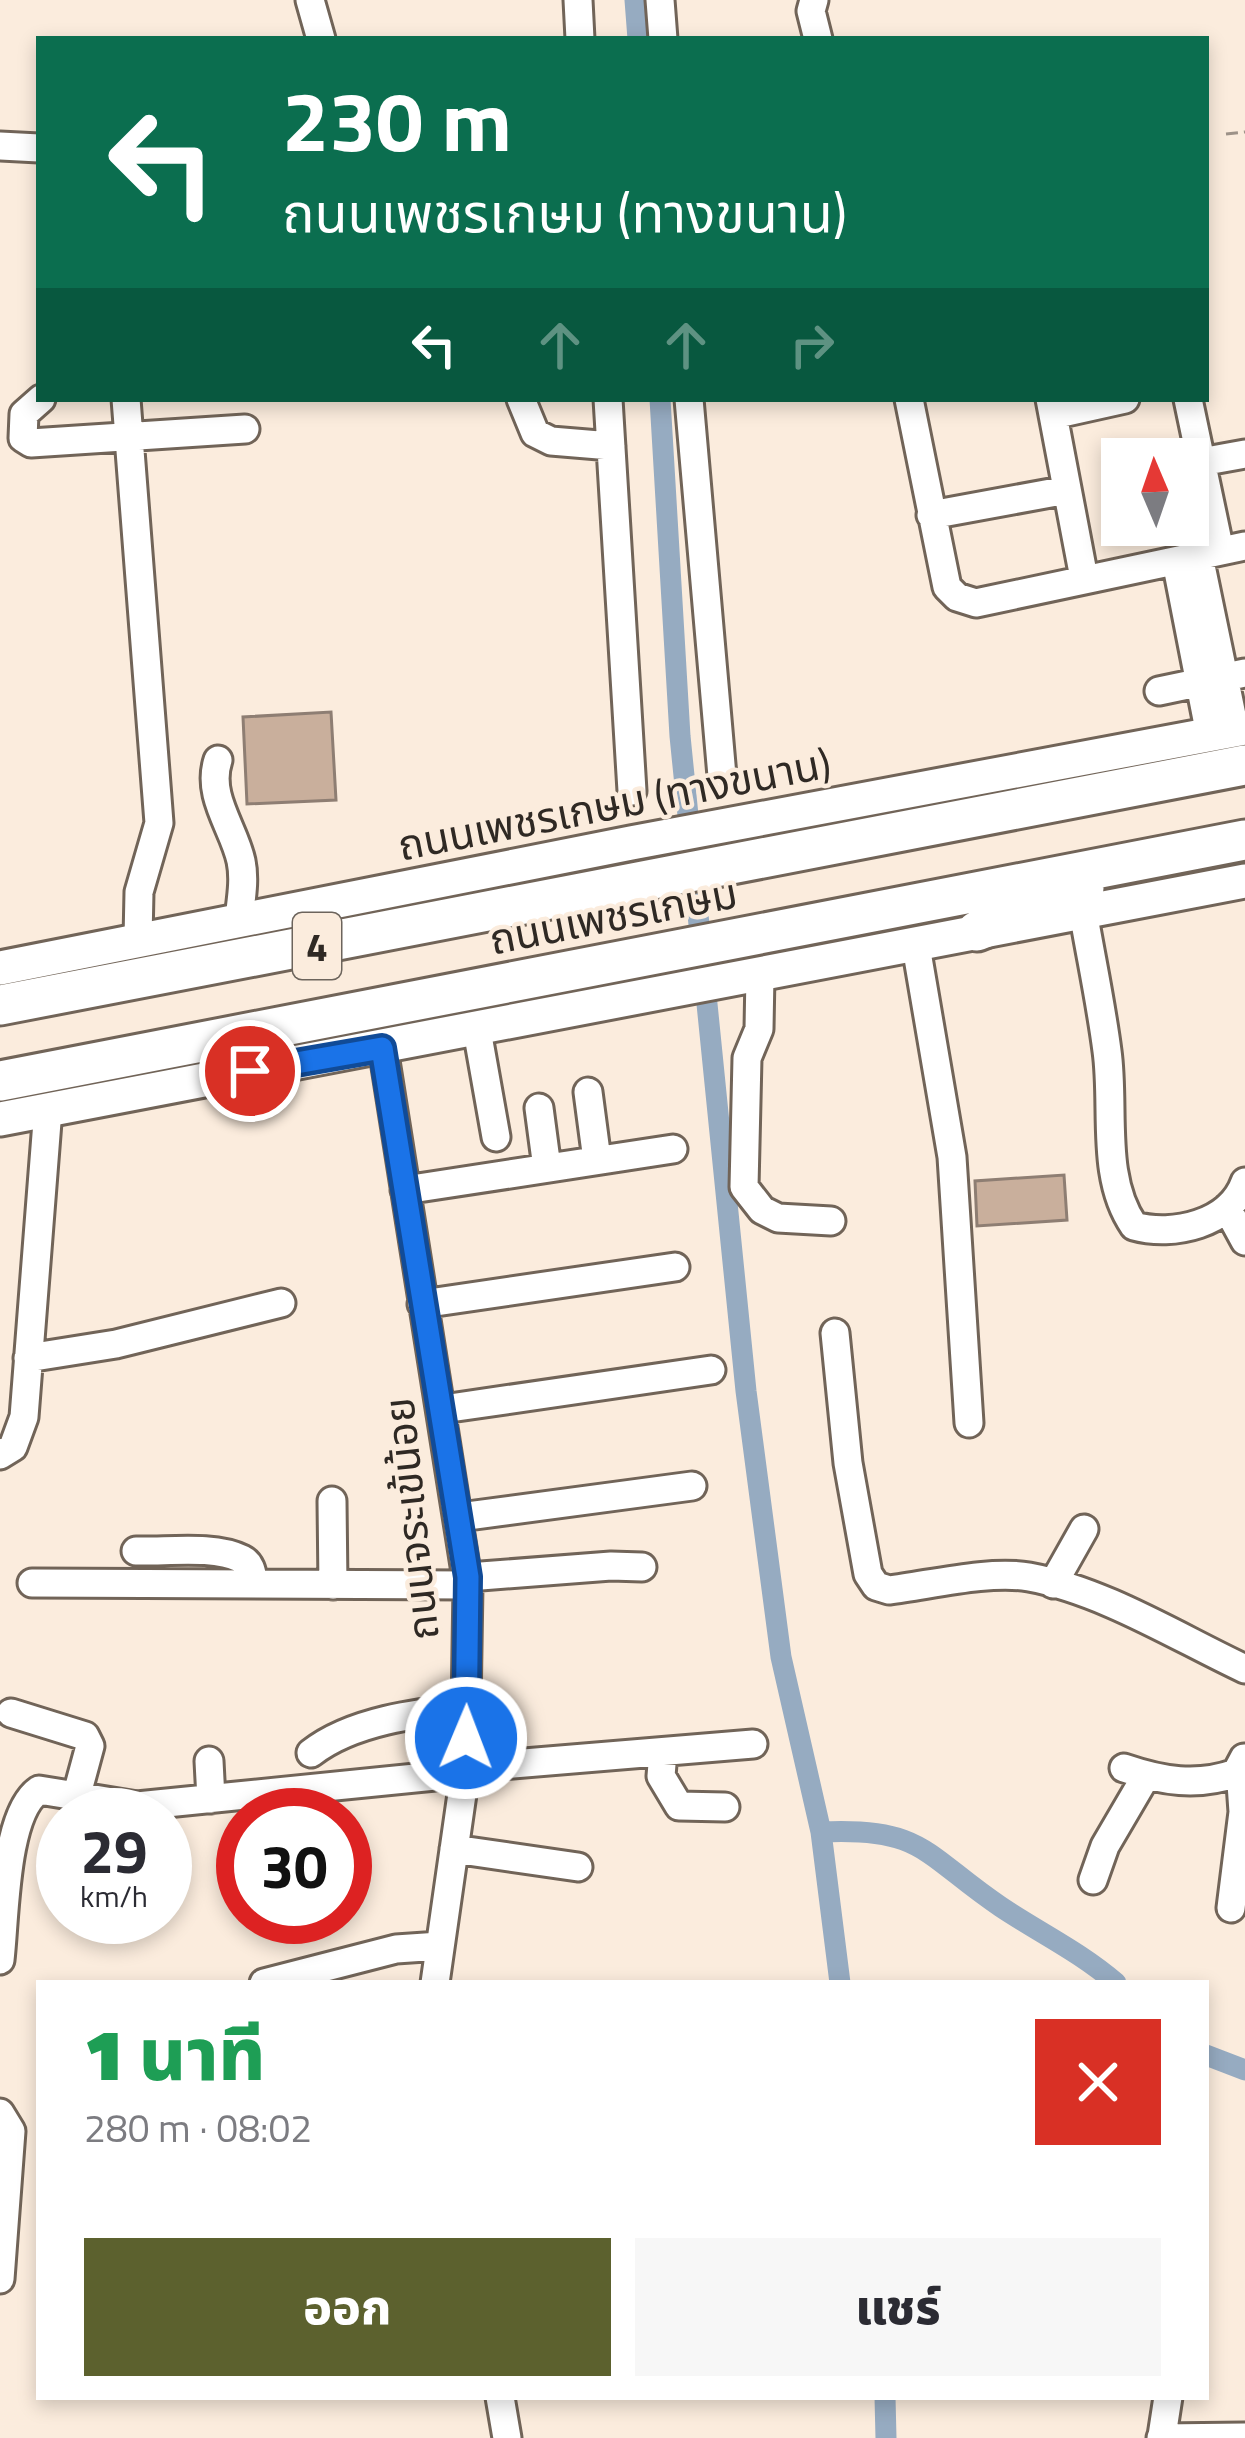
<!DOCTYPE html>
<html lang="th">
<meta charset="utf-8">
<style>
body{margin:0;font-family:"Titillium Web","Noto Sans Thai",sans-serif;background:#f7f7f7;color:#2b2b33;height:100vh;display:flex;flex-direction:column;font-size:45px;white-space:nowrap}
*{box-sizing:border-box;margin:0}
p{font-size:39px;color:#7c7c81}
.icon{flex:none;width:66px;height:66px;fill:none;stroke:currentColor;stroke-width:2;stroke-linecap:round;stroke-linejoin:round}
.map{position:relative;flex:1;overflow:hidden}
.side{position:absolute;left:36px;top:1980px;width:1173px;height:420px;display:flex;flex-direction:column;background:#fff;border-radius:0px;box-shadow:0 6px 18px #0003}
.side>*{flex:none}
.top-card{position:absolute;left:36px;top:36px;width:1173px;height:366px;border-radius:0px;box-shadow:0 6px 18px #0003;background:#0b6e4f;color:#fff;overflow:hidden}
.needle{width:78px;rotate:358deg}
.buttons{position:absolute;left:1101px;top:438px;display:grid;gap:24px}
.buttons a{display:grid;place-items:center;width:108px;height:108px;border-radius:0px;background:#fff;box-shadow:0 6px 18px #0003;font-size:60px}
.speed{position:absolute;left:36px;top:1788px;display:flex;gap:24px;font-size:60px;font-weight:700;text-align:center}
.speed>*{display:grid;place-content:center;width:156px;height:156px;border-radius:50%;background:#fff;box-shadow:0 6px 18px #0003;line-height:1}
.speed small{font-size:30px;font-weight:400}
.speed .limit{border:18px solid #d22;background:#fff;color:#111}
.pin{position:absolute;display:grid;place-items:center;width:102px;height:102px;color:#fff;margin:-51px;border:6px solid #fff;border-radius:50%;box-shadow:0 3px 12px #0007}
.me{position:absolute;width:132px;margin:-66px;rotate:1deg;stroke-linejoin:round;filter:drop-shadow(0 0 9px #0008)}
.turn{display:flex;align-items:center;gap:42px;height:252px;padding:0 48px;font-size:54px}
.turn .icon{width:156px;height:156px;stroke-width:2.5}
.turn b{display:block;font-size:84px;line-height:102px}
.lanes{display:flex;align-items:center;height:114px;padding:0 48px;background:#0003;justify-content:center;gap:60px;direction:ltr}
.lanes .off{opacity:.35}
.round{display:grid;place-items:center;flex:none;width:126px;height:126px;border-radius:0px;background:#f7f7f7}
.head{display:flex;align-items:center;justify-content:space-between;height:204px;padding:0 48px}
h1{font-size:72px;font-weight:800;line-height:90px;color:#1e9e55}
.button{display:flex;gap:24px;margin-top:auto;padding:24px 48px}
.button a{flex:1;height:138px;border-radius:0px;background:#5c612e;color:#fff;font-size:48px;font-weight:800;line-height:138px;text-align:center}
.button a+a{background:#f7f7f7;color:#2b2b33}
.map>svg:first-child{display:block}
</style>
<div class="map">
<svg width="1245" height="2438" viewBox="0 0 1245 2438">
<rect width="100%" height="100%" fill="#fbecdd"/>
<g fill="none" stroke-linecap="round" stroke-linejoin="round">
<path stroke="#96abc1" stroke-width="21" d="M635,0L638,39
M660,399L680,736L746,1391L781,1657L821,1832L840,1983
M821,1832C924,1827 924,1855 1001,1907C1040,1933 1080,1952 1116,1983
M1206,2055L1245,2070
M885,2397L886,2438"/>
</g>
<path fill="#c9af9c" stroke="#8e7e73" stroke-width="3" d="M331,712L336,800L247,804L243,717Z
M1064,1175L1067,1220L977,1226L975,1181Z"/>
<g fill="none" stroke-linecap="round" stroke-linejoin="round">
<defs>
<path id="minor" d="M310,0L321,39
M578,0L580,39
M660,0L663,39
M814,0L811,11L818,39
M0,146L39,148
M41,399L24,414L23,438L31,443L245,429
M126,399L159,823L139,892L138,939
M521,399L535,433L551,441L611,446
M608,399L632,791
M689,399L722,776
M909,399L947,587L957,597L976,603L1245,546
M1050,399L1084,578
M1188,399L1220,551
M1053,415L1125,399
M1201,462L1245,454
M931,515L1067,490
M1199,556L1235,730
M1176,561L1210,735
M1159,691L1245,673
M218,760C206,796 234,828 241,861C245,880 241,900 239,919
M1083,911C1091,958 1101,1004 1107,1051C1115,1108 1100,1177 1134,1226C1173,1237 1230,1224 1245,1182
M916,946L952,1157L969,1423
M760,975L759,1029L747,1058L744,1187L762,1210L778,1218L831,1221
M477,1030L496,1137
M383,1048L468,1585L465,1773L435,1983
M588,1092L597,1160
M539,1108L547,1168
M405,1190L673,1149
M1227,1208L1245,1241
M422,1304L675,1267
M835,1333L848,1463L868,1574L876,1586L889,1590C930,1585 989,1570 1029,1577C1104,1591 1177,1637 1245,1669
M28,1358L116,1344L281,1303
M443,1409L711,1370
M0,1455L13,1447L24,1417L48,1109
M332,1501L333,1585
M460,1517L692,1486
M136,1551C167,1552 214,1545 242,1559C252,1564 252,1575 254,1584
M468,1577L611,1566L642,1567
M32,1583L468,1585
M1053,1584L1084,1529
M11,1713L85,1736L90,1746L77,1794
M663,1752L661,1776L679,1806L725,1807
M311,1753C352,1721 417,1713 467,1708
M209,1761L211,1799
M465,1768L753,1744
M1124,1768C1162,1781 1197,1787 1236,1773L1244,1758
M454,1849L578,1867
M1093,1880L1105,1846L1146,1776
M1231,1908L1243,1812L1240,1769
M0,1960C5,1918 4,1814 39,1790L137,1806L465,1773
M264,1983L396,1949L440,1946
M0,2113L11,2131L0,2279
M500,2397L507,2438
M1162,2436L1168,2397
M1161,2438L1245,2437"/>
<path id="major" d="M0,968L631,843L1245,728
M0,1119L1245,881"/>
<path id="highway" d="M977,931L1084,888
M0,1005L1245,765
M0,1081L1245,840"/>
</defs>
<use href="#minor" stroke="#716458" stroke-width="33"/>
<use href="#major" stroke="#716458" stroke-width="39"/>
<use href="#highway" stroke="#716458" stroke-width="45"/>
<path stroke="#9d9288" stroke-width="3" stroke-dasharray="12 6" stroke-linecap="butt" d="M1226,134L1245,132"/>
<use href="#minor" stroke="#fff" stroke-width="27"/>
<use href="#major" stroke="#fff" stroke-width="33"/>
<use href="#highway" stroke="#fff" stroke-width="39"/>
</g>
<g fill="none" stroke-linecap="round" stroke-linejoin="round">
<defs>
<path id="route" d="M250,1071L382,1048L468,1577L466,1738"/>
</defs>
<use href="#route" stroke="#114b97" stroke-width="30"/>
<use href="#route" stroke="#1a73e8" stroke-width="21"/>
</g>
<g text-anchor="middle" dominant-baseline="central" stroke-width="9" stroke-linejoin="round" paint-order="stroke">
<rect fill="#fbecdd" stroke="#6c645c" stroke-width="3" x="293" y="913" width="48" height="66" rx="9"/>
<g font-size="39" font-weight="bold" fill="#2f2924">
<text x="317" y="946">4</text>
</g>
<g font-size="42" fill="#2f2924" stroke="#fbecdd">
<text transform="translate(614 803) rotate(-11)">ถนนเพชรเกษม (ทางขนาน)</text>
<text transform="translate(613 915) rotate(-11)">ถนนเพชรเกษม</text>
<text transform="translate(410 1519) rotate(-96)">ถนนจระเข้น้อย</text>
</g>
</g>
</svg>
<div class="buttons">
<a><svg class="needle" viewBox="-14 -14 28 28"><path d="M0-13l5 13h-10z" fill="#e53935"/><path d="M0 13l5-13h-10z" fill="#7c7c81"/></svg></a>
</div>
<div class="speed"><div>29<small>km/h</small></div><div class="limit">30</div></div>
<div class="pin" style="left:250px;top:1071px;background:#d93025"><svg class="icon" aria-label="arrive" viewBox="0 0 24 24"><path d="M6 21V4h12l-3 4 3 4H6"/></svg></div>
<svg class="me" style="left:466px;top:1738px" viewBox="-20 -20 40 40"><circle r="17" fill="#1a73e8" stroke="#fff" stroke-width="3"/><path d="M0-11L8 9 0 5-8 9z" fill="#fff"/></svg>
<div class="top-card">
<div class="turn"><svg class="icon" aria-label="left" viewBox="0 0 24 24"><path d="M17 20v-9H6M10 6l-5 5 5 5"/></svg><div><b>230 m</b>ถนนเพชรเกษม (ทางขนาน)</div></div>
<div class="lanes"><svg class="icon" aria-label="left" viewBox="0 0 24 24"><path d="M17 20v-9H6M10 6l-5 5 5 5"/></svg><svg class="icon off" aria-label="ahead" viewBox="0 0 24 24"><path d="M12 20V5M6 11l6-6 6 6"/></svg><svg class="icon off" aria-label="ahead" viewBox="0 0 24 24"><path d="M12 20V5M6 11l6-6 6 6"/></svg><svg class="icon off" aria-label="right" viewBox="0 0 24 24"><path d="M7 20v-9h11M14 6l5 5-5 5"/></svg></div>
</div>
<section class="side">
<div class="head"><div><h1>1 นาที</h1><p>280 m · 08:02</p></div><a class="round" style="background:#d93025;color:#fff"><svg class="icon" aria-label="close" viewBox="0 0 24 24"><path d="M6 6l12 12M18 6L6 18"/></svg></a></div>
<div class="button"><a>ออก</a><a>แชร์</a></div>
</section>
</div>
